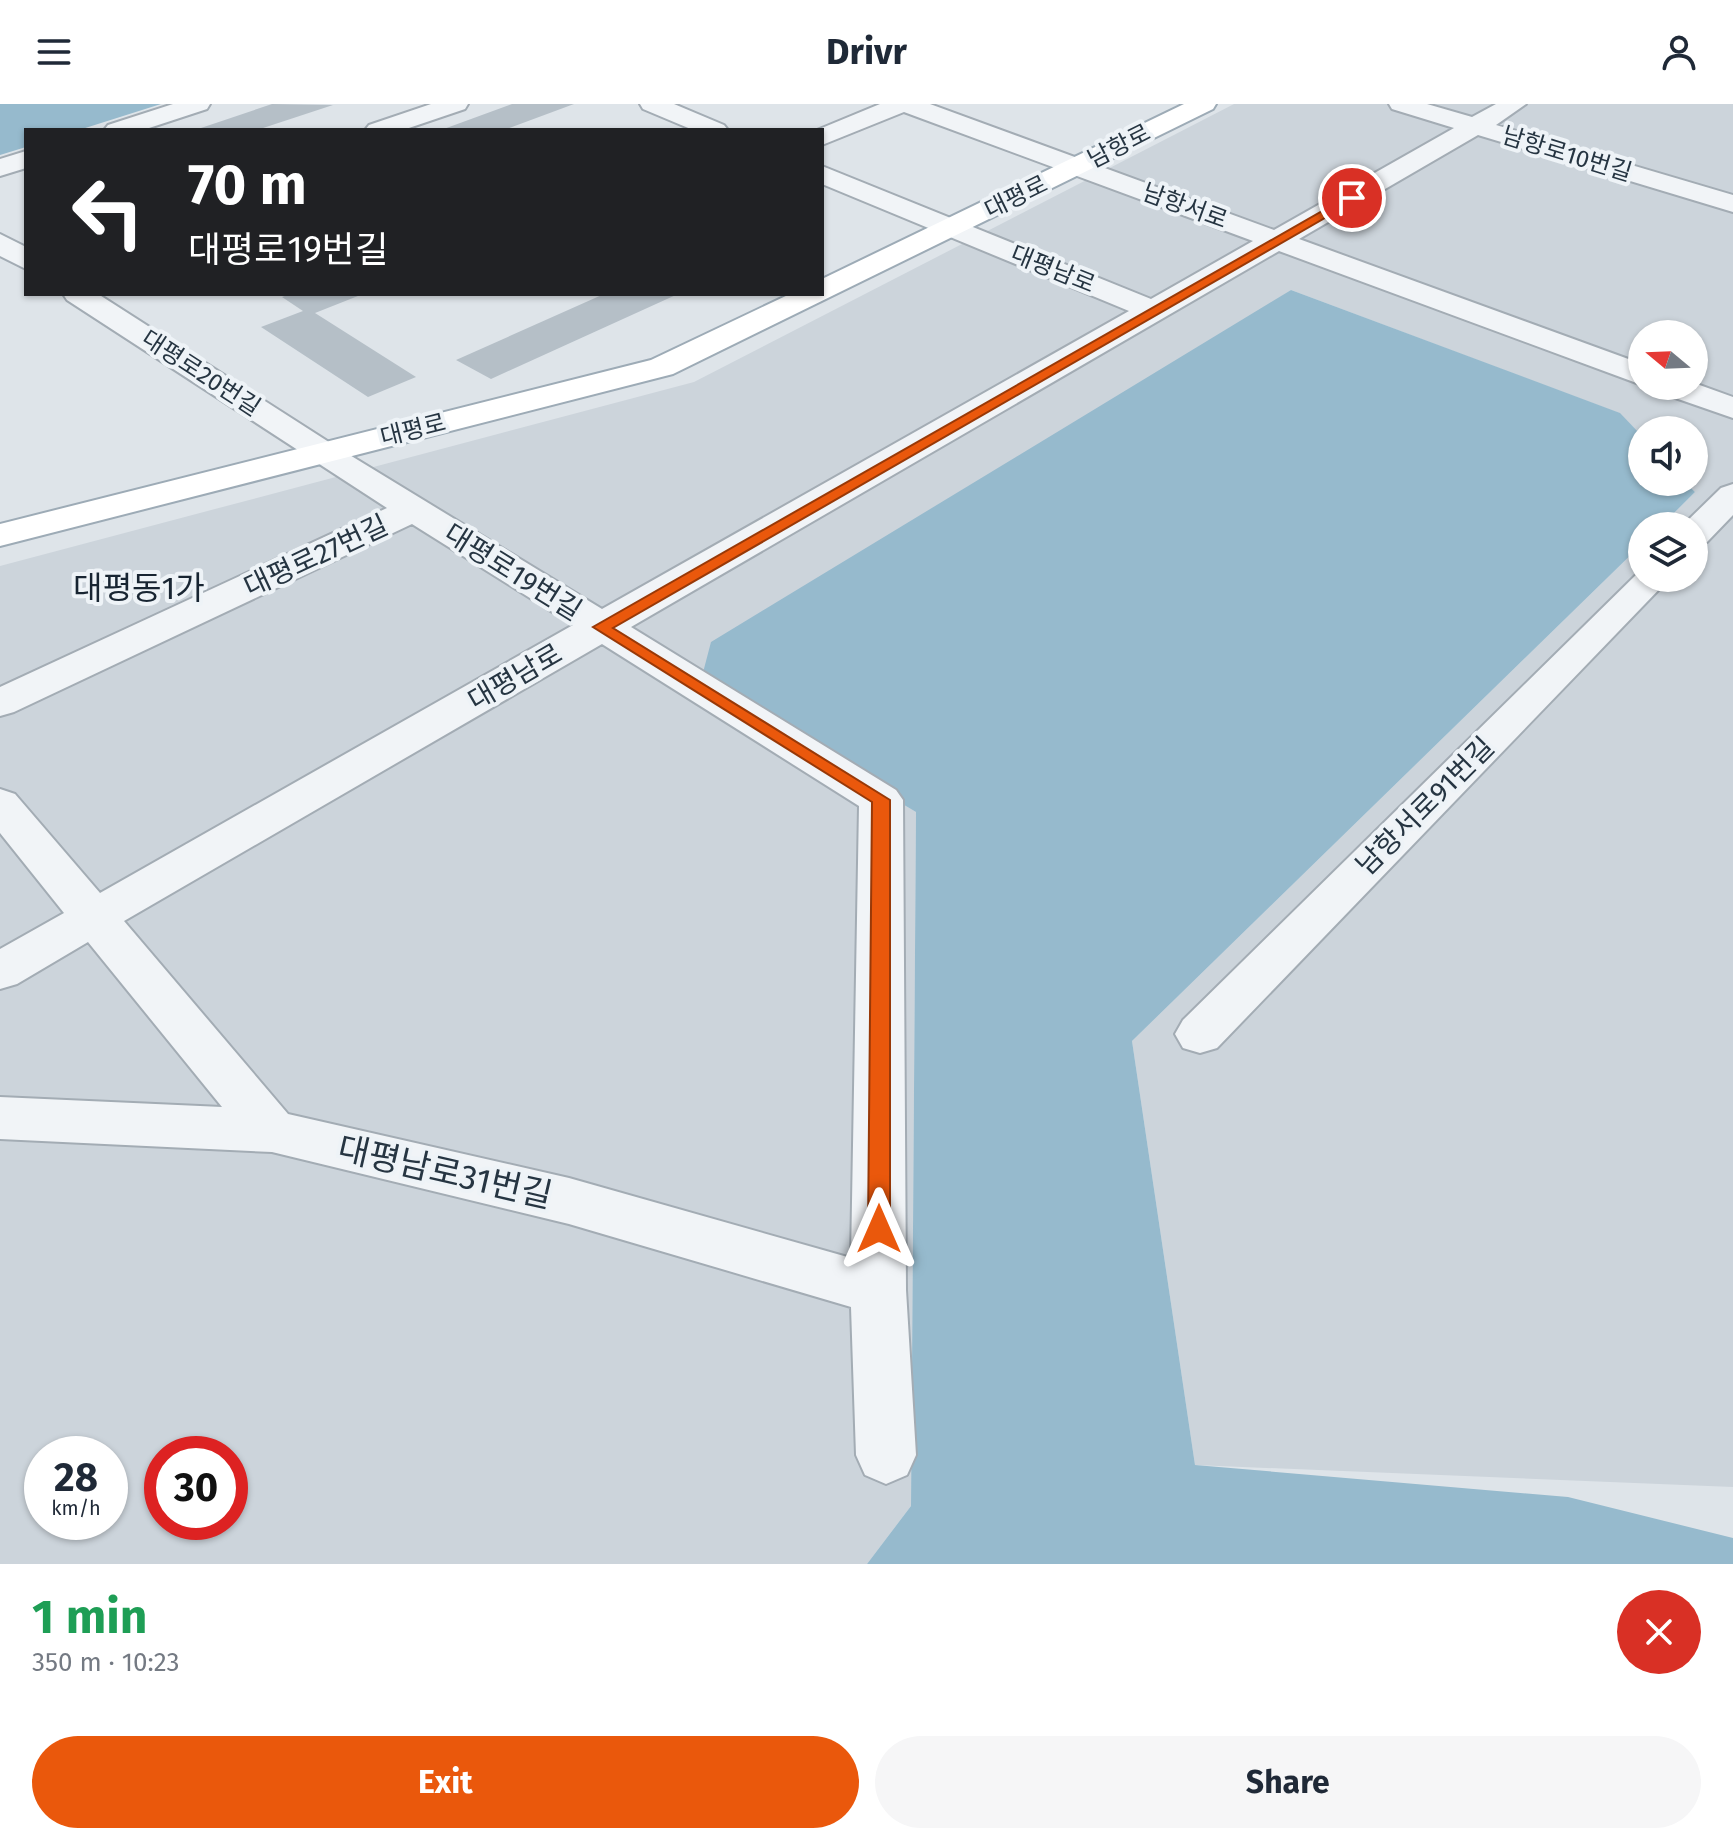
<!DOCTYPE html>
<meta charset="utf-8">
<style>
body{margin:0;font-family:"Fira Sans","Noto Sans KR",sans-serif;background:#f6f6f7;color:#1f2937;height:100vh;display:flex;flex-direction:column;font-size:30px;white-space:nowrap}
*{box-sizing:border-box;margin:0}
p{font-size:26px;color:#747a83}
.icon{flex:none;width:44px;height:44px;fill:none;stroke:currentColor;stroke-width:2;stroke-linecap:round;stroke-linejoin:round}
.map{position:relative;height:1460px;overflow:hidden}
.sheet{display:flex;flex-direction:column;background:#fff;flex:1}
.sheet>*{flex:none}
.hud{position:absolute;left:24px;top:24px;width:800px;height:168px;border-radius:0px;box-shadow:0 2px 6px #0004;background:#202124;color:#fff;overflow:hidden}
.needle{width:52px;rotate:289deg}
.controls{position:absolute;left:1628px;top:216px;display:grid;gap:16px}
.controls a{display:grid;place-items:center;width:80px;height:80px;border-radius:50%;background:#fff;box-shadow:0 2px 6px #0004;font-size:40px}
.speed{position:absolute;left:24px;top:1332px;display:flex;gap:16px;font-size:40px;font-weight:700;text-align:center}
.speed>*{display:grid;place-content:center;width:104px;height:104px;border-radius:50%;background:#fff;box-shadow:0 2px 6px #0004;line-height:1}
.speed small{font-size:20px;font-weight:400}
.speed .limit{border:12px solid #d22;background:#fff;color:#111}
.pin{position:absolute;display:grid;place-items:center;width:68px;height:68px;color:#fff;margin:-34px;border:4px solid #fff;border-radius:50%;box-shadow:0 2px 8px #0007}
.me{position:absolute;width:88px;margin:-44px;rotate:0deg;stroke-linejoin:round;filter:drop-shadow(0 0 6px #0008)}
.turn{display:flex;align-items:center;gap:28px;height:168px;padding:0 32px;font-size:36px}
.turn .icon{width:104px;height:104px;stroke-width:2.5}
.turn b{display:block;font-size:56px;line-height:68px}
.round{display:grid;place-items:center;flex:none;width:84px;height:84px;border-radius:42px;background:#f6f6f7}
.summary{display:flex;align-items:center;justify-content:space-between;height:136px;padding:0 32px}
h1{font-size:48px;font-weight:700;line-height:60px;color:#1e9e55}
.action{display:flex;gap:16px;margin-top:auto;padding:16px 32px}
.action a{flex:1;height:92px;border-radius:48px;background:#ea580c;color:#fff;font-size:32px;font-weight:700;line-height:92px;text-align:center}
.action a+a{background:#f6f6f7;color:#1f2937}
header{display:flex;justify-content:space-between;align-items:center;height:104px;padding:0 32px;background:#fff;font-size:36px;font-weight:700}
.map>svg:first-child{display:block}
</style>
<header><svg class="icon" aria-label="menu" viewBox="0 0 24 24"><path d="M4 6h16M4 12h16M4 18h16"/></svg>Drivr<svg class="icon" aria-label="person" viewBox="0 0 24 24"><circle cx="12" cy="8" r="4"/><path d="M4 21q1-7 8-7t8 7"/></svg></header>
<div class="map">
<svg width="1733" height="1460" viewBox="0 0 1733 1460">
<rect width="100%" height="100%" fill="#dee4e9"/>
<path fill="#ccd4db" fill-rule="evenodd" d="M1234,0H1733V1383L1195,1361L1132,937L1642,440V474H1694V422H1661L1695,388L1685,378H1694V326H1642V332L1619,309L1291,186L700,580L916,708L911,1402L867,1460H0V462L694,278ZM1642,230H1694V282H1642ZM42,1350H110V1418H42ZM162,1350H230V1418H162Z"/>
<path fill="#96bacd" d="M0,0H161L79,26H26V43L0,51Z
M1291,186L1620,309L1642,332V378H1685L1695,388L1661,422H1642V440L1132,937L1195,1361L1568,1393L1733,1434V1460H867L911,1402L916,708L700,580L711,538Z"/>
<path fill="#b5bfc7" d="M272,0L333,1L257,26H195Z
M512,0H574L504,26H441Z
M290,190H363L315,209L416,273L368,293L261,223L303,207L282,193Z
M604,190H678L491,275L456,256Z"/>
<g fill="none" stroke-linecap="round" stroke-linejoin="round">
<defs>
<path id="minor" d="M173,0H210L207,5L143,26H104L108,21Z
M431,0H468L465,5L403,26H365L369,21Z
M640,0H674L724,21L728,26H693L643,5Z
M880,0H930L1274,126L1454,24L1392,5L1389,0H1427L1472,13L1496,0H1526L1496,21L1733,91V108L1478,31L1299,135L1642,260V281L1279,147L631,523L896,686L903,696L906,1186L916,1351L907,1371L886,1380L865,1371L856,1351L851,1203L569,1120L272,1048L0,1035V993L222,1003L88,838L17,880L0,885V845L64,809L0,729V685L15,690L100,789L573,521L412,420L14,608L0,612V583L387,404L67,196L63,190H98L335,342L602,505L1129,207L822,80V62L1151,195L1253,137L904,8L822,41V26H817ZM602,540L859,702L851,1154L569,1074L288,1010L124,817Z
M26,47V64L0,72V55Z
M0,130L26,143V165L0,152Z
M1694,279L1733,293V314L1661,289L1656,282H1694Z
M1733,380V411L1707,438L1694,441V422H1682L1721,384Z
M1642,465V474H1670L1217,944L1200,949L1183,944L1175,930L1183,916Z"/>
<path id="major" d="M1184,0H1216L1213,5L673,270L0,442V420L651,256L790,190H822V175Z"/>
</defs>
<use href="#minor" stroke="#a3acb4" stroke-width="4"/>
<use href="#major" stroke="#9dabb6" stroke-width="4"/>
<use href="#minor" fill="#f1f4f7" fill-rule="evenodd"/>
<use href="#major" fill="#fff" fill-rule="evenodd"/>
</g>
<path fill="#ea580c" stroke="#983908" stroke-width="2" d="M1352,90L1358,94L1356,96L613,524L890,696V1125L887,1132L879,1135L871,1132L868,1125L872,698L593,523Z"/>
<g text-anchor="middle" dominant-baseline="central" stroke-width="8" stroke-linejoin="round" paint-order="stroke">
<g font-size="24" fill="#263542" stroke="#eef3f7">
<text transform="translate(1119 42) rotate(-27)">남항로</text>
<text transform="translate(1567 50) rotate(17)">남항로10번길</text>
<text transform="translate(1016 93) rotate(-26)">대평로</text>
<text transform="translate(1185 102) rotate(20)">남항서로</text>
<text transform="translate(1053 165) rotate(22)">대평남로</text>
<text transform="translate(201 269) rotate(33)">대평로20번길</text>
<text transform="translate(413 326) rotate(-14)">대평로</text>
</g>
<g font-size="28" fill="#263542" stroke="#eef3f7">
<text transform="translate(316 452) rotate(-25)">대평로27번길</text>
<text transform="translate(513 468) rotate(32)">대평로19번길</text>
<text transform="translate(515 573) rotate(-30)">대평남로</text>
<text transform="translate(1425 702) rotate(-45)">남항서로91번길</text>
</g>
<g font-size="32" fill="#182532" stroke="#eef3f7">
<text x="139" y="484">대평동1가</text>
</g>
<g font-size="34" fill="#263542" stroke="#eef3f7">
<text transform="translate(445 1068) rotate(13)">대평남로31번길</text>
</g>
</g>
</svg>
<div class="controls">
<a><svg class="needle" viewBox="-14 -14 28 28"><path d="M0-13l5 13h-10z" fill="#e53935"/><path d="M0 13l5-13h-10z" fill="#747a83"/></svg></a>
<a><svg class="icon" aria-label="sound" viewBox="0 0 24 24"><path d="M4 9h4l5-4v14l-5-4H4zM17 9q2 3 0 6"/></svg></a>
<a><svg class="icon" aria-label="layers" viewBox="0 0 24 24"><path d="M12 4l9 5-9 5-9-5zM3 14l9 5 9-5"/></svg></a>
</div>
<div class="speed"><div>28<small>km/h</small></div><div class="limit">30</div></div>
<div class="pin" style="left:1352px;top:94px;background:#d93025"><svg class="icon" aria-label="arrive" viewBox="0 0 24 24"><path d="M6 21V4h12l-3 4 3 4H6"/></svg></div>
<svg class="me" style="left:879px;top:1125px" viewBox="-20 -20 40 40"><path d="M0-17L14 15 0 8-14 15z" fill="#ea580c" stroke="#fff" stroke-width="4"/></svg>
<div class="hud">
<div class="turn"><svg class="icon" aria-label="left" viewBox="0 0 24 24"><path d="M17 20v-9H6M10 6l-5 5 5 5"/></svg><div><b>70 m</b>대평로19번길</div></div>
</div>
</div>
<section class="sheet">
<div class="summary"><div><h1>1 min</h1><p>350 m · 10:23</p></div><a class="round" style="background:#d93025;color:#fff"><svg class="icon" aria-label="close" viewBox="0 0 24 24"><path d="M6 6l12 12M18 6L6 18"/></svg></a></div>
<div class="action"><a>Exit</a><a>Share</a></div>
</section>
